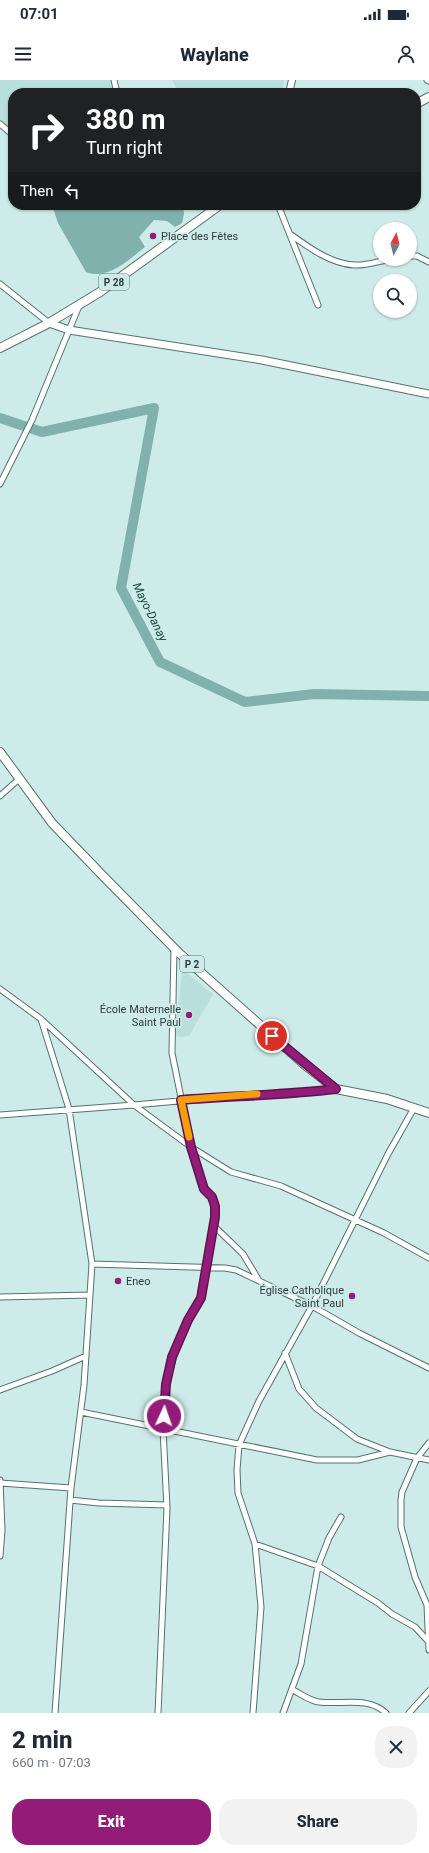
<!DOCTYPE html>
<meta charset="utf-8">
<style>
body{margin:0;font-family:Roboto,sans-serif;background:#f2f2f3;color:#1f2937;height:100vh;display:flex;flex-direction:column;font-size:15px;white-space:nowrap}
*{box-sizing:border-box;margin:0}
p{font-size:13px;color:#747a83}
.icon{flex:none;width:22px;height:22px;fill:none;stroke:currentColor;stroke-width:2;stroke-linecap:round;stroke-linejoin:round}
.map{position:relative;height:1633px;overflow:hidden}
.side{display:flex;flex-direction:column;background:#fff;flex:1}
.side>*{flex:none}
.guide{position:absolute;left:8px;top:8px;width:413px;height:122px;border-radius:16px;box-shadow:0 1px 3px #0004;background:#202124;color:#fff;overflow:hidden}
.needle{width:26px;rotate:7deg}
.tools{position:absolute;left:373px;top:142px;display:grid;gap:8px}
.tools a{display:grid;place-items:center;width:44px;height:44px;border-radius:50%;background:#fff;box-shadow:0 1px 3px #0004;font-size:20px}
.pin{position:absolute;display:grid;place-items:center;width:34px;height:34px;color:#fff;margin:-17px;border:2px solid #fff;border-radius:50%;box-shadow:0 1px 4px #0007}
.me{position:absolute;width:44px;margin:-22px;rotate:3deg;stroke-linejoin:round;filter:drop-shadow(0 0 3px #0008)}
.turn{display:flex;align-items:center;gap:14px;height:84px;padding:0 12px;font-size:18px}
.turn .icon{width:52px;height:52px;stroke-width:2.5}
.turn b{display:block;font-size:28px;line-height:34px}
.then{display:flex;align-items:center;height:38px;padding:0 12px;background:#0003;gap:8px;font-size:15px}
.round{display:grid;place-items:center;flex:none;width:42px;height:42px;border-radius:16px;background:#f2f2f3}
.overview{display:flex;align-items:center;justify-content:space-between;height:68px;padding:0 12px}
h1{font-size:24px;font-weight:800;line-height:30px}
.action{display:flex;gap:8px;margin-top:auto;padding:8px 12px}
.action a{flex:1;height:46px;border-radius:16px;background:#931c79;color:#fff;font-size:16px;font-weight:800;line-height:46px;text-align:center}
.action a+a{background:#f2f2f3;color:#1f2937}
.status{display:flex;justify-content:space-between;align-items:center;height:28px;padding:0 20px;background:#fff;direction:ltr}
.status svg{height:11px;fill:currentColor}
header{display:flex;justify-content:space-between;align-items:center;height:52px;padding:0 12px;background:#fff;font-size:18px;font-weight:800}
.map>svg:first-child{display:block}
</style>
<div class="status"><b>07:01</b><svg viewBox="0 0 49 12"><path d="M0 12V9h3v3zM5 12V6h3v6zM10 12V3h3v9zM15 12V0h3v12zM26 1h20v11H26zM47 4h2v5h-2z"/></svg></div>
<header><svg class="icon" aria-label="menu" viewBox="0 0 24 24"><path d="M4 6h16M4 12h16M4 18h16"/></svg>Waylane<svg class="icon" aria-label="person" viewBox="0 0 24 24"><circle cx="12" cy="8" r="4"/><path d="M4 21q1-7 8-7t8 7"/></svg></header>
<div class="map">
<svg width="429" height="1633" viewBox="0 0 429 1633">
<rect width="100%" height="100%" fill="#cdebe8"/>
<path fill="#b8dfdb" d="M0,0H111L114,13H13V52L0,40Z
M172,0H284L282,13H179Z
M182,889L213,914L189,956L182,957L176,956Z"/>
<path fill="#81b1ad" d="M52,125H183L184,134L182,143L175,147L167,141L154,140L139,157L145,167C130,179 107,201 86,192L58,143Z"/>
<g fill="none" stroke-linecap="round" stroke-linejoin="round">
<path stroke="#81b1ad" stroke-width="10" d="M0,338L42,352L154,328L121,508L160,582L245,622L314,614L429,616"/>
<defs>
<path id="minor" d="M114,0L117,13
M427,0L429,1
M0,44L13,55
M278,125L318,225
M290,154C308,167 331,184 354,185C366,186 379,181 391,179
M410,176H417L429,182
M0,204L49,243
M0,404L32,340L79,226
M0,716L19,699
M0,909L41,939L134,1025L191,1067L231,1092L281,1106L384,1153L429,1178
M41,939L69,1029L92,1184L84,1305L71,1408L55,1633
M0,1035L134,1025L256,1014H295L336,1009
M214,1146L243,1174L258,1199
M92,1184L225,1188L236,1190L312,1226L359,1253L429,1288
M0,1217L90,1215
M285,1273L299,1309L316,1328L357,1359L390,1372
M0,1310L52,1291L86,1276
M81,1332L317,1380H358L390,1372L429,1380
M429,1363L417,1378L402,1412L401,1420V1447L415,1497L427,1525L429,1570
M0,1400L2,1450L0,1476
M0,1403L71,1408
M70,1420L99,1423L167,1425
M255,1464L318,1486L378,1523L392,1534L415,1547L428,1561
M293,1610C301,1614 310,1621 319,1622C341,1625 368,1616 386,1633
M158,1633L167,1428L163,1349L166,1304L178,1261L201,1218L215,1137V1126L212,1117L204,1109L191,1067L172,973L174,868
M253,1633L261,1527L255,1464L238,1413L237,1390L239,1365L259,1321L312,1226L388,1074L414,1028
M283,1633L301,1584L318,1486L329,1458L341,1437
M409,1633L429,1611"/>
<path id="tertiary" d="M289,13L292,0"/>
<path id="secondary" d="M49,243L69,250L262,280L429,314"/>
<path id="primary" d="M416,24L429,17
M0,268L49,243L100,212L220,125
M0,672L52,743L104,797L179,873L305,985L336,1009L387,1019L429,1033"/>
</defs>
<use href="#minor" stroke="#56716f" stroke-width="7"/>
<use href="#tertiary" stroke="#56716f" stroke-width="8"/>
<use href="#secondary" stroke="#56716f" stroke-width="9"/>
<use href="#primary" stroke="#56716f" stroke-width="10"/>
<use href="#minor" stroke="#fff" stroke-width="5"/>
<use href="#tertiary" stroke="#fff" stroke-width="6"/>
<use href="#secondary" stroke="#fff" stroke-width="7"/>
<use href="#primary" stroke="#fff" stroke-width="8"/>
</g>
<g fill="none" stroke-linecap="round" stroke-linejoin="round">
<defs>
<path id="route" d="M164,1336L166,1304L172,1277L188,1240L201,1218L215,1137V1126L212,1117L204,1109L191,1067L181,1020C233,1016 285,1015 336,1009L272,956"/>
</defs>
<use href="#route" stroke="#60124f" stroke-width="10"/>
<use href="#route" stroke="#931c79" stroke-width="7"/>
<path stroke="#f59e0b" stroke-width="7" d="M189,1057L181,1020L257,1014"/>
</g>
<g fill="#931c79" stroke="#cdebe8" stroke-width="1.5">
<circle cx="153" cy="156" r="4"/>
<circle cx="189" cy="935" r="4"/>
<circle cx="118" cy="1201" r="4"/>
<circle cx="352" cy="1216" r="4"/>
</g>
<g text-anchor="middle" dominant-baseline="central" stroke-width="3.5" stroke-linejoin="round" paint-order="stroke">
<g fill="#cdebe8" stroke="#5f706f" stroke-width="1">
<rect x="99" y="194" width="30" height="16" rx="3"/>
<rect x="180" y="876" width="24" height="16" rx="3"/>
</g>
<g font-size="10" font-weight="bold" fill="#303c3b">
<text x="114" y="202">P 28</text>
<text x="192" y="884">P 2</text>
</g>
<g font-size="11" fill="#303c3b" stroke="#cdebe8" text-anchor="start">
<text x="161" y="156">Place des Fêtes</text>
<text x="181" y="929" text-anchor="end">École Maternelle<tspan x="181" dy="13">Saint Paul</tspan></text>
<text x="126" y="1201">Eneo</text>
<text x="344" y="1210" text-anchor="end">Église Catholique<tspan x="344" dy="13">Saint Paul</tspan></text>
</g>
<g font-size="12" font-style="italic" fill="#174340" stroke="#cdebe8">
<text transform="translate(150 532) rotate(64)">Mayo-Danay</text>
</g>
</g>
</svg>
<div class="tools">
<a><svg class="needle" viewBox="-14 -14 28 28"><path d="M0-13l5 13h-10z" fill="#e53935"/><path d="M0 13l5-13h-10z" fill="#747a83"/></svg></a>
<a><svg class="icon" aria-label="search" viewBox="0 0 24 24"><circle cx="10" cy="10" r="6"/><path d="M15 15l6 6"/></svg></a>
</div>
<div class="pin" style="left:272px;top:956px;background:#d93025"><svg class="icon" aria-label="arrive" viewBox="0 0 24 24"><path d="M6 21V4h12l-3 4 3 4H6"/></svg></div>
<svg class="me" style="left:164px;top:1336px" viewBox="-20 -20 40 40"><circle r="17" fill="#931c79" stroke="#fff" stroke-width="3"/><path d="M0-11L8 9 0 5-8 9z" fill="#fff"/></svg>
<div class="guide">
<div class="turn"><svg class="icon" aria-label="right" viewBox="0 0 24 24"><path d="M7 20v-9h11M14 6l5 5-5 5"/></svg><div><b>380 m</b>Turn right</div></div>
<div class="then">Then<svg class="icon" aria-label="left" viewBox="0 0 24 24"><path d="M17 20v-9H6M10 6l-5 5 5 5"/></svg></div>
</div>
</div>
<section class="side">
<div class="overview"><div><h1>2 min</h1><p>660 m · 07:03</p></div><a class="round"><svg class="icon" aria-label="close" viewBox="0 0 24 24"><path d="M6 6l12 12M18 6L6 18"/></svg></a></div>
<div class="action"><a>Exit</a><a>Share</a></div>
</section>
